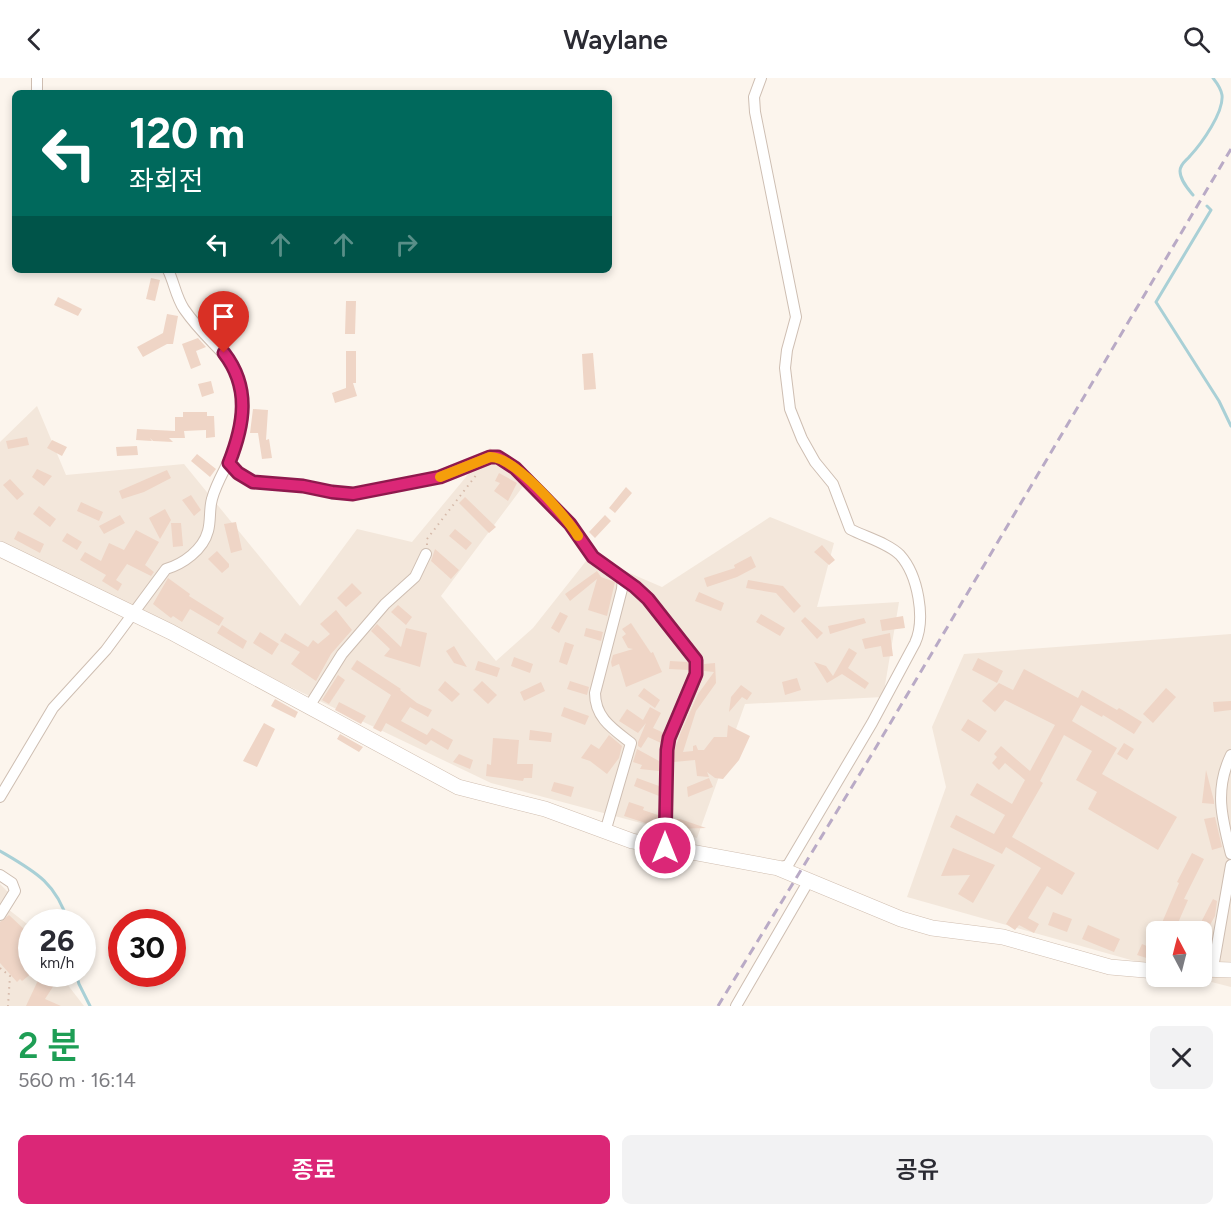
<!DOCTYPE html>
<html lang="ko">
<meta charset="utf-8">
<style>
body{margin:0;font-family:Figtree,"Noto Sans KR",sans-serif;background:#f2f2f3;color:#2b2b33;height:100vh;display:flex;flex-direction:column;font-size:22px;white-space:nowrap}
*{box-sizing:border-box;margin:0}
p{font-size:20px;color:#7c7c81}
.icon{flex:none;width:33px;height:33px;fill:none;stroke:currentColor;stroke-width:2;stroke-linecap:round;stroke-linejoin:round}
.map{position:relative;height:928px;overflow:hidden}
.sheet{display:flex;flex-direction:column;background:#fff;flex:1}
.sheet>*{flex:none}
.hud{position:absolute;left:12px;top:12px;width:600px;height:183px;border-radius:9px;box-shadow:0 3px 9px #0003;background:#00695c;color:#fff;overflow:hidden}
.needle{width:39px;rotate:353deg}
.buttons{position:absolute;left:1146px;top:843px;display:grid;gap:12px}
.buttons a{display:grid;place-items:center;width:66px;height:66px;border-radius:9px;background:#fff;box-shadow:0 3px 9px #0003;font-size:30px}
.speed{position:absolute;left:18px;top:831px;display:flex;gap:12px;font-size:30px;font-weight:700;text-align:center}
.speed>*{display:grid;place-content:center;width:78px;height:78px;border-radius:50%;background:#fff;box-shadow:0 3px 9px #0003;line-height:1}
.speed small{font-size:15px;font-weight:400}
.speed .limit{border:9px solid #d22;background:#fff;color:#111}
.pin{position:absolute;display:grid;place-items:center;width:51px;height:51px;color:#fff;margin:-62px -26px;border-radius:50% 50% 50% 0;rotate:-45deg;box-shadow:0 0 6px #0007}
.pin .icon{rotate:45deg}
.me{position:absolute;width:66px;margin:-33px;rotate:0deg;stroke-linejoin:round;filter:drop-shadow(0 0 4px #0008)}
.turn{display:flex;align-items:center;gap:21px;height:126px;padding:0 18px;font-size:27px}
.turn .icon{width:78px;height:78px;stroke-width:2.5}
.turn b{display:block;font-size:42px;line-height:51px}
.lanes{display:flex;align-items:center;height:57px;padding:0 18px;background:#0003;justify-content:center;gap:30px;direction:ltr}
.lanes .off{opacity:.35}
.round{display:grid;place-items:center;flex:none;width:63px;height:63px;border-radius:9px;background:#f2f2f3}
.head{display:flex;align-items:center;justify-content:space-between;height:102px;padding:0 18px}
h1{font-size:36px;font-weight:600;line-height:45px;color:#1e9e55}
.action{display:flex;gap:12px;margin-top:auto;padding:12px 18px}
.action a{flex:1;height:69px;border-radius:9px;background:#db2777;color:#fff;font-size:24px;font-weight:600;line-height:69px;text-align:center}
.action a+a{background:#f2f2f3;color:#2b2b33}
header{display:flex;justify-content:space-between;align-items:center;height:78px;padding:0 18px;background:#fff;font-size:27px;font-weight:600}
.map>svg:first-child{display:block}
</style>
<header><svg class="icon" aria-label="back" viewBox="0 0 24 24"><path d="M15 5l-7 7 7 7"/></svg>Waylane<svg class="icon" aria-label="search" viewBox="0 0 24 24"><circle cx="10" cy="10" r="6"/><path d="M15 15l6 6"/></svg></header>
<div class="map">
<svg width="1231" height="928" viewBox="0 0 1231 928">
<rect width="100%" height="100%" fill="#fcf5ed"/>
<path fill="#f3e7db" d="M37,328L66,397L184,386L300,528L357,451L412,464L490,370L527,403L441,518L496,583L533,550L590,478L662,509L770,439L834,465L817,529L899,524L883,619L745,626L697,760L491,705L0,470V364Z
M1231,556V909L1192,899L1202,898V854H1156V889L907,819L946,709L932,649L964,576Z
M0,806L9,815L4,828L31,849L32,896H49L48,897L67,906L84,928H0Z"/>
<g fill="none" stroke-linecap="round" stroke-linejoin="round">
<path stroke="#a9d0d6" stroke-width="3" d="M1193,117C1188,111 1180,102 1180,93C1180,86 1186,83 1190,78C1202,65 1224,34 1222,17C1221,11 1217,5 1213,0
M1207,128L1211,132L1156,224L1219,323L1231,348
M0,773C34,793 56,804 68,844
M76,896L79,906L90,928"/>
</g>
<path fill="#efd5c6" d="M151,200L160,202L155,223L146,221Z
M58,219L82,231L78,238L54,227Z
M346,223H356L355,256H345Z
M167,236L178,238L173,266H167L143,279L137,269L163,255Z
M198,260L206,269L196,273L201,287L191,291L182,266Z
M346,273H356V305H353L357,318L335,325L332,315L346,310Z
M593,275L596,311L584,312L582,276Z
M211,303L214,315L202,319L198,306Z
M253,331L268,332L266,362L269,361L272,380L262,381L258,355H250Z
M183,334H207V338H214L215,359L206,360V352L184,353L185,360H169L173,364L153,363L150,360L152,363L136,362L137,351L175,353V339H183Z
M27,359L29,367L8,371L6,363Z
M52,362L67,369L62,378L47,370Z
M137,368L138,377L117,378L116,369Z
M197,376L216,391L210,399L191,383Z
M37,391L52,398L44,408L32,399Z
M167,392L171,400L144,414L122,421L119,413Z
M499,395L517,405L508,423L494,413L500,405L495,403Z
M10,401L24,416L17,422L3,407Z
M626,409L632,415L615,435L609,430Z
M191,417L201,432L194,438L182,422Z
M465,419L496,449L489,455L459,425Z
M81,424L103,434L99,443L77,433Z
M39,428L56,441L50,449L33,436Z
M165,431L171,442L160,461L149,440Z
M120,437L125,445L104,456L99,448Z
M605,437L611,443L595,460L589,454Z
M236,444L242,472L231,475L224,446Z
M171,445H181L183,468L173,469Z
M455,451L472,465L466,472L449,458Z
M136,452L159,464L145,487L154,494L146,505L151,498L127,486L116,502L122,506L118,513L102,503L106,497L80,482L85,474L101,483L109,465L124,472Z
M18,453L44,466L40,475L14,461Z
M67,455L82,464L77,472L62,463Z
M822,467L835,482L829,487L814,474Z
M435,471L459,492L451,501L431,483Z
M217,473L229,486V489L222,495L208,481Z
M751,478L756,489L737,499L707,509L704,500L735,490L734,487Z
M597,493L601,499L615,504L607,538L588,532L597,501L570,523L565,516Z
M168,500L190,516L189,518L224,540L219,548L190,531L182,544L173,538L171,540L153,526Z
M748,502L783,508L801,528L794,535L776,515L746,510Z
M352,505L362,515L346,529L337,520Z
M699,514L724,525L721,533L695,523Z
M398,527L412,539L406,547L391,534Z
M336,532L352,552L331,576L316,603L291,586L300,574L280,563L285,555L308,569L313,562L318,566L330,556L320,546Z
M560,534L568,538L559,555L551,550Z
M761,536L785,550L780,558L756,544Z
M903,538L905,550L882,553L880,542Z
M805,539L823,555L817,561L801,543Z
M864,540L866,545L830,556L828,548Z
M631,545L651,575L653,574L662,594L626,609L619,586L612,589L611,584L613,577L633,571L628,570L622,559L626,556L622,551Z
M377,546L401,569L406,550L427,555L420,589L384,578L390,571L371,553Z
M222,547L247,563L243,571L217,555Z
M586,550L603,554L601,563L584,558Z
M260,554L279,566L272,577L253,565Z
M890,555L893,578L883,579L881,568L865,571L862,561Z
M565,564L574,567L567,587L559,584Z
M454,568L467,589L454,585L446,573Z
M849,570L857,575L848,590L869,605L865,611L842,596L827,605L814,584L826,588L833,598Z
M514,579L533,586L530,595L511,588Z
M978,580L1003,593L997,605L972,592Z
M357,582L401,611L400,612L417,625L432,632L428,639L410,629L401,643L427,657L432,650L453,662L448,672L431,662L426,667L386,645L381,654L373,650L391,617L351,591Z
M478,583L500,590L497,599L475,592Z
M670,583L688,584L689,592L669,591Z
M715,585L716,605L696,633L683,674L693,673V668L696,667L698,672H704L714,659H727L728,647L750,658L739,682L723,701L715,700L707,694L709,699L697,698L695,682L674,684V673L681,654L698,616L714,594L704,593V586Z
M1024,591L1078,620L1082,612L1117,632L1119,630L1142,644L1134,656L1103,637L1102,639L1081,627L1072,643L1117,670L1102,696L1177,739L1158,772L1088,731L1097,714L1076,702L1092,673L1064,657L1040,703L1043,705L1012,759L1075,795L1062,817L1047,808L1028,840L1039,846L1034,855L1019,847L1015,852L1006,846L1041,790L1006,769L1002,776L950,749L956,737L994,756L1005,737L970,717L977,705L1012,726L1025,702L1005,685L999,692L992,685L997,679L994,676L1001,668L1030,693L1055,647L1005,622L995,634L982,623L999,605L1013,612Z
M338,597L345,602L329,626L322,622Z
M797,600L801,612L785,617L782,604Z
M445,603L460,616L452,624L438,612Z
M482,603L497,617L488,626L473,612Z
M570,603L589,609L587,617L567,611Z
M541,604L545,613L524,623L520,614Z
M741,607L752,615L747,622L742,619L729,634L731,619Z
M644,610L660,622L655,630L638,618Z
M1166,610L1176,619L1153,645L1143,636Z
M275,621L298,634L295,640L271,628Z
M1231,623V632L1214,634L1213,624Z
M339,624L366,638L361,646L335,632Z
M564,629L589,638L585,647L561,638Z
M650,629L661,635L653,650L664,655L661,665L648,659L641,670L638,668V664L646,645L638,655L619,643L627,631L643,642Z
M968,641L987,653L979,664L961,652Z
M264,645L275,651L257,689L243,683Z
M530,652L552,655L551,664L529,662Z
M340,656L363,669L359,674L337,661Z
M609,657L622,668L619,680L607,696L590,683L581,680L591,666L599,671Z
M493,660L519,662L517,686H533L532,700H524L523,703L486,698L487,686L491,687Z
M1124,665L1134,671L1127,682L1117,676Z
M637,671L659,683V693L640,691L642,687L633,684Z
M459,676L473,682L470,691L453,684Z
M1206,692L1214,723V726L1202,725Z
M637,700L659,708V718L634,708Z
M709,700L713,709L688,719L687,709Z
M554,704L574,709L571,719L551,713Z
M629,724L644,729L643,732L658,737V749L624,738Z
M1215,739L1222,769L1212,772L1204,741Z
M673,741H680L706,750L674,751V754Z
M953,770L995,787L973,825L958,816L970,797L941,798Z
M1192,775L1204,781L1184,821L1188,822L1174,854H1158L1179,805L1177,804Z
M1213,821L1217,823L1215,838L1206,854H1196Z
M1053,834L1072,841L1067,854L1048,847Z
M9,837L27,854L32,850V895L22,903L20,901L17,904L0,885V844Z
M1088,847L1120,861L1114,874L1082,861Z
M1142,866L1156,872V883L1137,877Z
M41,896L56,904L45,921L61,928H26Z"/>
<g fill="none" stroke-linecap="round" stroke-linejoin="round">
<defs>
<path id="street" d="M761,0L754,19L755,34L796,239L787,272L785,290L790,331L802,361L815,384L833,406L850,451C865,459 888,465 900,477C918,497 926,541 915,565L872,645L788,787L778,790
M37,15V0
M229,385L238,395L253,404L303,408L332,414L353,416L440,399L490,379C512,379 554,427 569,445C578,455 583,469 593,479C604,490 621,497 634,508C645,516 694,575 697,586C700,604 671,649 667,672L665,770
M310,627L342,576L385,526L415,499L426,476
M1231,677C1214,712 1222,741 1231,776
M0,719L53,630L106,572L166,491C183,486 203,472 208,453C211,442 209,431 212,421C218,398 234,380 238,357C253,279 221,284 184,231C176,219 174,204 168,192
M605,754L631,665C613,651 595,640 595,615L622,511L623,499
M0,797L12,805L15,813L0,837
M1213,890L1231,787
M736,928L808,804"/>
<path id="secondary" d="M0,471L171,554L458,709L545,731L632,763L778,790L901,841L932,850L1003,859L1110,889L1156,893
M1202,891L1231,892"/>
</defs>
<use href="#street" stroke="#cebeb2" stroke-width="12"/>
<use href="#secondary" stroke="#d0beb0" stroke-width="16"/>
<path stroke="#d5b9a9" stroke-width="2" stroke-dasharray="1.5 4.5" stroke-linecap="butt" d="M427,467V461L477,396
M0,890L10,898L8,928"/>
<use href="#street" stroke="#fff" stroke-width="10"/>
<use href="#secondary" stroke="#fff" stroke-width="15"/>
<path stroke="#b9aac6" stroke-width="3" stroke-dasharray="9 6" stroke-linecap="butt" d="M718,928L872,676L1231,71"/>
</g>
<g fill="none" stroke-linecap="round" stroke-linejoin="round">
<defs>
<path id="route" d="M224,275C251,310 244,347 229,385L238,395L253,404L303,408L332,414L353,416L440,399L490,379H498L515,390L570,446L593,479L635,509L648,521L696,582V596L669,660L667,672L665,770"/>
</defs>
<use href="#route" stroke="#8e194d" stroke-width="15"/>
<use href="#route" stroke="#db2777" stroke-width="10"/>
<path stroke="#f59e0b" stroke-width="10" d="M440,399L490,379C514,378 565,437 578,458"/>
</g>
</svg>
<div class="buttons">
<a><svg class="needle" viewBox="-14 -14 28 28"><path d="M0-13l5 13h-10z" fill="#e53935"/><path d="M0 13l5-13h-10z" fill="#7c7c81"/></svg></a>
</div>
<div class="speed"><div>26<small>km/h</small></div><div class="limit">30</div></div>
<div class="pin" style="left:224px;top:275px;background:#d93025"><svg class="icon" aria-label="arrive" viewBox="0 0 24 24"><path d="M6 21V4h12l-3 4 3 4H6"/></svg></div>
<svg class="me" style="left:665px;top:770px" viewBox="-20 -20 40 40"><circle r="17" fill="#db2777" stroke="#fff" stroke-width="3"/><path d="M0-11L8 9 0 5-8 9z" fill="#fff"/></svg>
<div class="hud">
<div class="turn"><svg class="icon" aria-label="left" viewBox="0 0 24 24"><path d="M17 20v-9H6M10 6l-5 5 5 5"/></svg><div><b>120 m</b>좌회전</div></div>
<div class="lanes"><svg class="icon" aria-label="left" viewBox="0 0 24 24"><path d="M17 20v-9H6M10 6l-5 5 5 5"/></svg><svg class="icon off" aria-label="ahead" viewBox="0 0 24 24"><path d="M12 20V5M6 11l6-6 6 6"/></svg><svg class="icon off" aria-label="ahead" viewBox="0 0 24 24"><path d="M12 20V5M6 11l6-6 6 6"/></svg><svg class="icon off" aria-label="right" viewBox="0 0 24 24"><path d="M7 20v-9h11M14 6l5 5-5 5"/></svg></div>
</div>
</div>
<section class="sheet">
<div class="head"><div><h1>2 분</h1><p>560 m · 16:14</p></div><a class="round"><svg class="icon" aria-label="close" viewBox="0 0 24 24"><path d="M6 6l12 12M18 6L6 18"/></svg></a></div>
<div class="action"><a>종료</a><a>공유</a></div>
</section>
